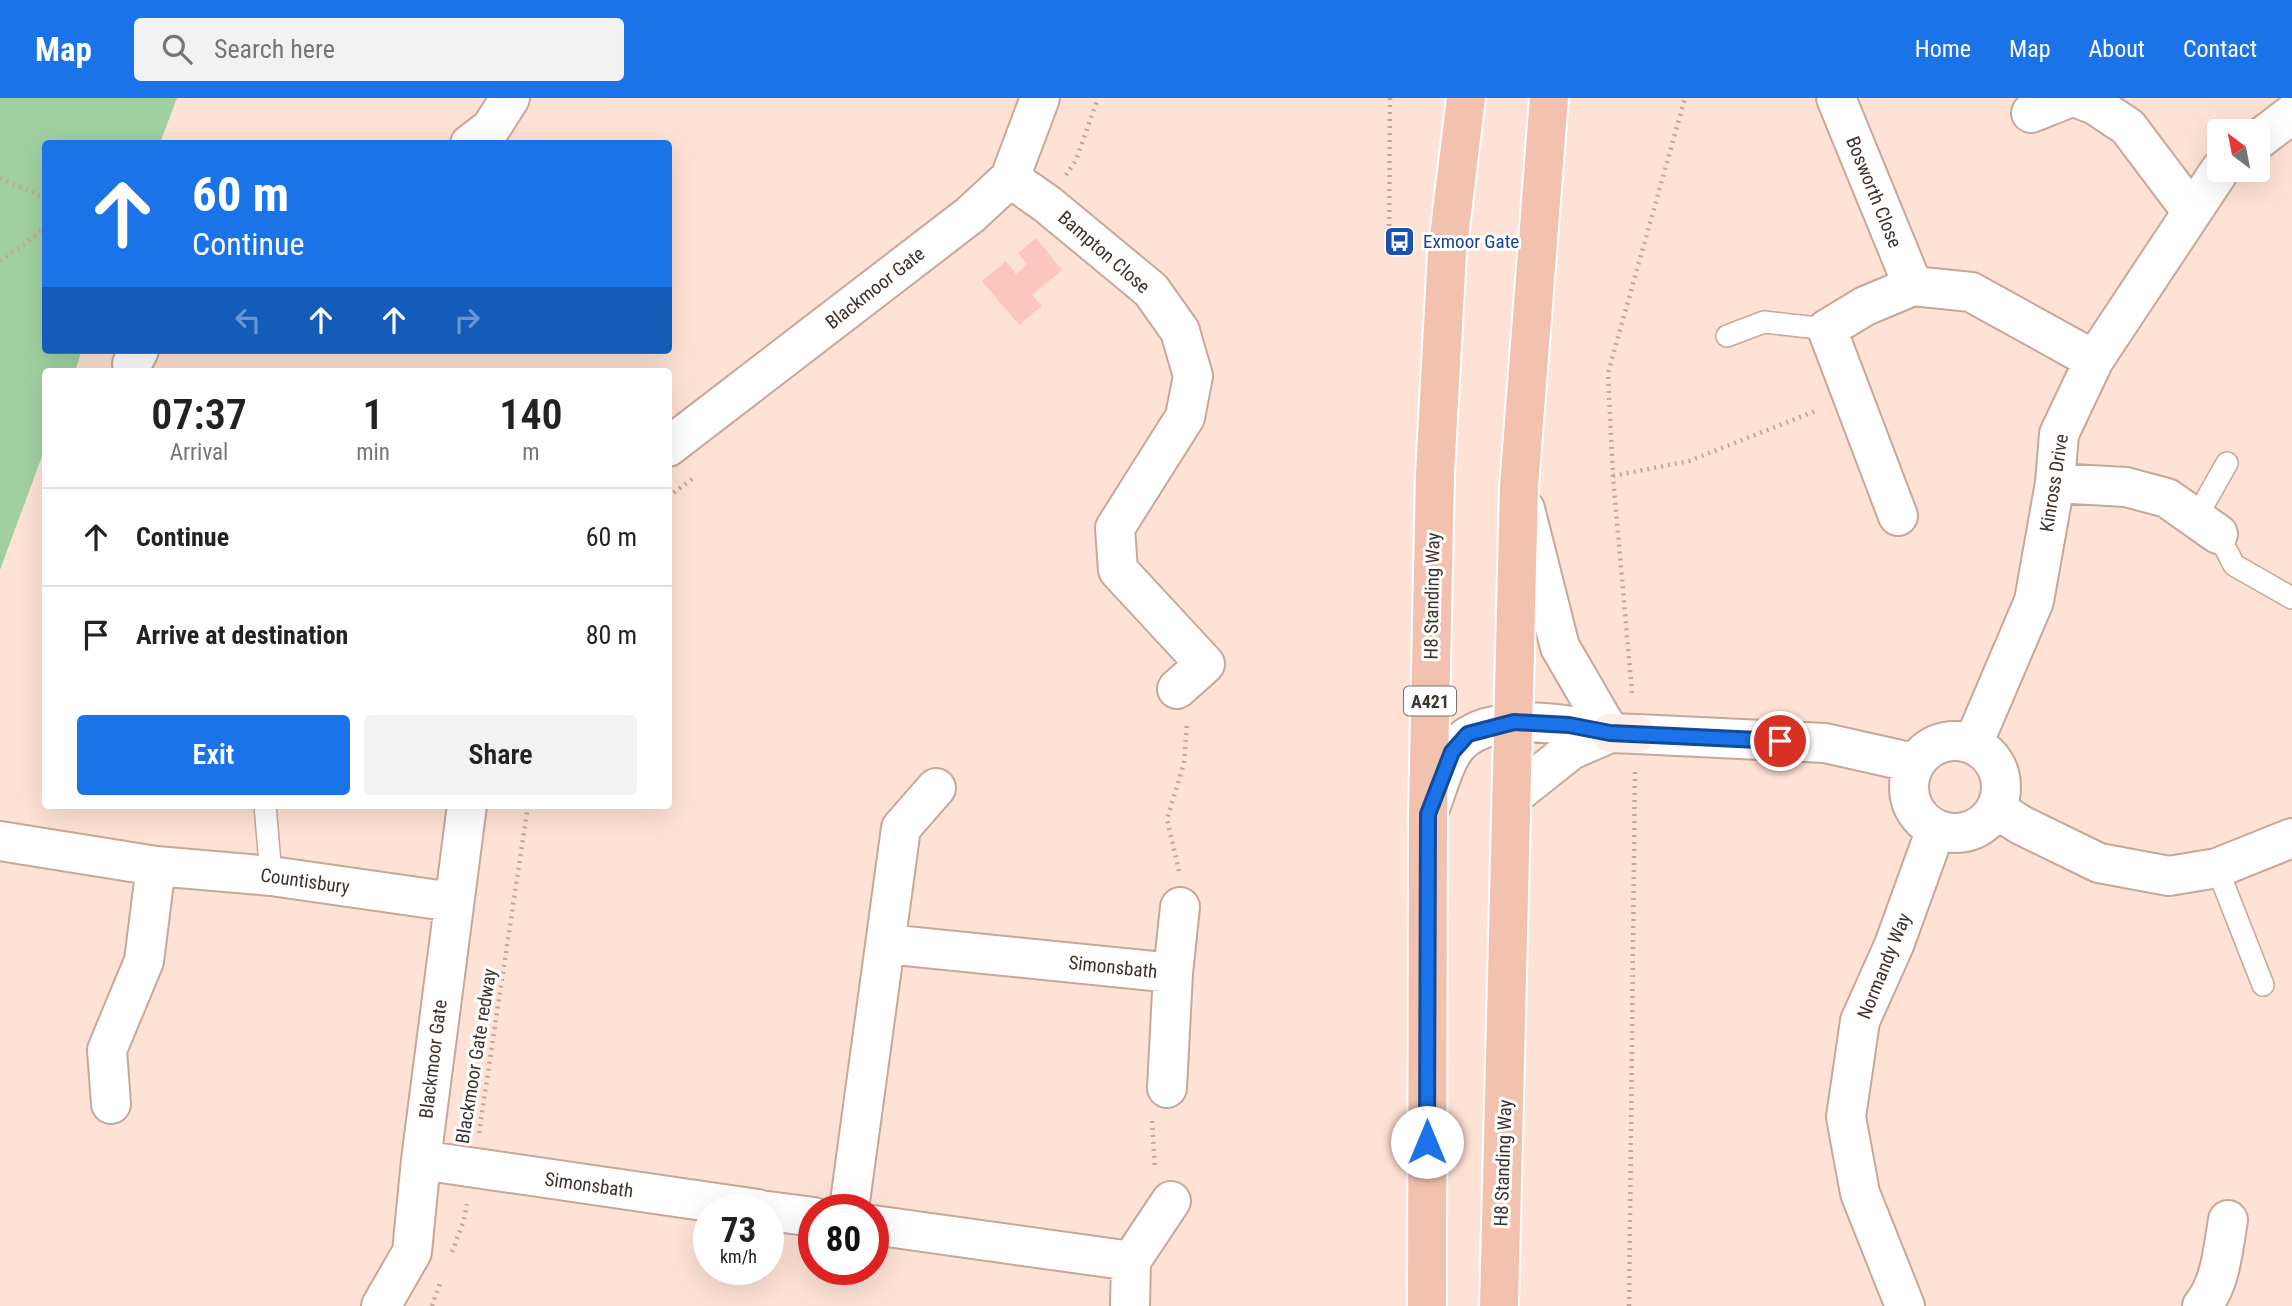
<!DOCTYPE html>
<style>
body{margin:0;font-family:"Roboto Condensed",sans-serif;background:#f2f2f2;color:#222;height:100vh;display:flex;flex-direction:column;font-size:26px;white-space:nowrap}
*{box-sizing:border-box;margin:0}
p{font-size:23px;color:#767676}
.icon{flex:none;width:38px;height:38px;fill:none;stroke:currentColor;stroke-width:2;stroke-linecap:round;stroke-linejoin:round}
.map{position:relative;flex:1;overflow:hidden}
.side{position:absolute;left:42px;top:270px;width:630px;height:441px;display:flex;flex-direction:column;background:#fff;border-radius:7px;box-shadow:0 7px 28px #0002}
.side>*{flex:none}
.banner{position:absolute;left:42px;top:42px;width:630px;height:214px;border-radius:7px;box-shadow:0 7px 28px #0002;background:#1a73e8;color:#fff;overflow:hidden}
.needle{width:46px;rotate:328deg}
.tools{position:absolute;left:2207px;top:21px;display:grid;gap:14px}
.tools a{display:grid;place-items:center;width:63px;height:63px;border-radius:7px;background:#fff;box-shadow:0 7px 28px #0002;font-size:35px}
.speed{position:absolute;left:693px;top:1096px;display:flex;gap:14px;font-size:35px;font-weight:700;text-align:center}
.speed>*{display:grid;place-content:center;width:91px;height:91px;border-radius:50%;background:#fff;box-shadow:0 7px 28px #0002;line-height:1}
.speed small{font-size:18px;font-weight:400}
.speed .limit{border:10px solid #d22;background:#fff;color:#111}
.pin{position:absolute;display:grid;place-items:center;width:60px;height:60px;color:#fff;margin:-30px;border:4px solid #fff;border-radius:50%;box-shadow:0 2px 7px #0007}
.me{position:absolute;width:77px;margin:-38px;rotate:0deg;stroke-linejoin:round;filter:drop-shadow(0 0 5px #0008)}
.turn{display:flex;align-items:center;gap:24px;height:147px;padding:0 35px;font-size:32px}
.turn .icon{width:91px;height:91px;stroke-width:2.5}
.turn b{display:block;font-size:49px;line-height:60px}
.lanes{display:flex;align-items:center;height:66px;padding:0 35px;background:#0003;justify-content:center;gap:35px;direction:ltr}
.lanes .off{opacity:.35}
.eta{display:flex;justify-content:space-evenly;align-items:center;height:119px;text-align:center}
.eta b{font-size:42px;font-weight:600;line-height:49px}
.button{display:flex;gap:14px;margin-top:auto;padding:14px 35px}
.button a{flex:1;height:80px;border-radius:7px;background:#1a73e8;color:#fff;font-size:28px;font-weight:600;line-height:80px;text-align:center}
.button a+a{background:#f2f2f2;color:#222}
ul{padding:0;list-style:none}
li{display:flex;align-items:center;gap:21px;height:98px;padding:0 35px;border-top:2px solid #e0e0e0}
li div{flex:1}
li b{display:block;font-size:26px}
li em{font-style:normal}
header{display:flex;align-items:center;gap:42px;box-sizing:border-box;height:98px;padding:0 35px;background:#1a73e8;color:#fff}
header strong{font-size:33px}
nav{display:flex;gap:38px;margin-inline-start:auto;font-size:24px}
.search{width:490px;height:63px;background:#f2f2f2;display:flex;align-items:center;gap:18px;box-sizing:border-box;padding:0 24px;border-radius:7px;color:#767676;font-size:26px}
.map>svg:first-child{display:block}
</style>
<header>
<strong>Map</strong>
<div class="search"><svg class="icon" aria-label="search" viewBox="0 0 24 24"><circle cx="10" cy="10" r="6"/><path d="M15 15l6 6"/></svg>Search here</div>
<nav><a>Home</a><a>Map</a><a>About</a><a>Contact</a></nav>
</header>
<div class="map">
<svg width="2292" height="1208" viewBox="0 0 2292 1208">
<rect width="100%" height="100%" fill="#fee2d5"/>
<path fill="#a0d0a1" d="M0,0H177L160,45L46,46V252H82L75,273H46L45,350L0,472Z"/>
<path fill="#fcc6be" d="M1036,140L1062,172L1032,197L1042,208L1019,227L982,183L1006,163L1016,176L1027,166L1018,155Z"/>
<g fill="none" stroke-linecap="round" stroke-linejoin="round">
<defs>
<path id="lane" d="M1727,238L1764,224L1827,231
M2196,420L2227,365
M2218,436L2234,467L2292,500
M265,707L271,778
M2217,770L2263,887"/>
<path id="street" d="M1836,0L1913,188
M2077,0L2095,7L2128,29L2192,114
M2031,15L2069,0
M2258,42L2292,16
M470,46L491,30L510,0
M1010,80L1047,106L1151,192L1180,233L1193,278L1185,319L1115,430L1118,472L1205,566L1177,591
M132,266L139,252
M668,349L970,117L1010,80L1040,0
M2055,385L2126,389L2167,400L2218,436
M1525,411L1560,549L1610,635
M1898,418L1827,231L1865,208L1913,188L1971,194L2094,262
M1636,636L1825,645L1914,665
M1909 689a46 46 0 1 1 92 0a46 46 0 1 1-92 0Z
M1973,646L2034,503L2055,385L2059,336L2094,262L2220,72
M1513,698L1571,652L1610,635
M1430,710C1437,693 1442,671 1452,655C1479,609 1567,626 1610,635
M1996,711L2021,727L2099,765L2169,778L2217,770L2292,740
M0,743L156,768L271,778L453,804
M886,846L1173,875
M1167,990L1173,875L1180,809
M111,1006L107,952L144,863L156,768
M421,1062L758,1111
M849,1111L901,730L936,690
M768,1113L814,1119
M873,1127L1131,1163L1171,1103
M381,1208L412,1154L421,1062L467,707
M1130,1208L1131,1163
M1905,1208L1860,1095L1846,1019L1860,923L1894,847L1936,731
M2202,1208C2221,1185 2223,1151 2228,1122"/>
<path id="secondary" d="M1610,635L1636,636"/>
<path id="highway" d="M1427,1208L1428,716L1435,376L1447,155L1466,0
M1499,1208L1519,389L1549,0"/>
</defs>
<use href="#lane" stroke="#c8a798" stroke-width="24"/>
<use href="#street" stroke="#c8a798" stroke-width="42"/>
<use href="#secondary" stroke="#c8a798" stroke-width="42"/>
<use href="#highway" stroke="#fff" stroke-width="42"/>
<path stroke="#bfa89d" stroke-width="4.5" stroke-dasharray="2 5" stroke-linecap="butt" d="M1390,0L1389,148L1412,150
M1066,77L1076,62L1098,0
M0,80L46,100
M0,163L24,147L46,128
M1613,378L1689,363L1818,312
M668,399L692,381
M1632,595L1613,378L1608,275L1685,0
M1179,773L1167,721L1184,665L1187,625
M1152,1023L1155,1070
M479,1035L528,707
M452,1154L464,1122L467,1106
M432,1208L440,1185
M1629,1208L1635,673"/>
<use href="#lane" stroke="#fff" stroke-width="21"/>
<use href="#street" stroke="#fff" stroke-width="38"/>
<use href="#secondary" stroke="#fbede7" stroke-width="38"/>
<use href="#highway" stroke="#f3c2af" stroke-width="38"/>
</g>
<g fill="none" stroke-linecap="round" stroke-linejoin="round">
<defs>
<path id="route" d="M1427,1044L1428,716L1452,654L1468,636L1514,624L1569,627L1610,635L1780,643"/>
</defs>
<use href="#route" stroke="#114b97" stroke-width="18"/>
<use href="#route" stroke="#1a73e8" stroke-width="12"/>
</g>
<defs>
<symbol id="bus-square" viewBox="-11 -11 22 22"><rect x="-9" y="-9" width="18" height="18" rx="4" fill="#1a4fb4" stroke="#fff"/><path d="M-5-6H5V4H4V6H2V4H-2V6H-4V4H-5ZM-3.5-4V0h7V-4ZM-3.5 1.2v1.5H-2V1.2ZM2 1.2v1.5H3.5V1.2Z" fill="#fff"/></symbol>
</defs>
<g fill-rule="evenodd">
<use href="#bus-square" x="1382" y="126" width="35" height="35"/>
</g>
<g text-anchor="middle" dominant-baseline="central" stroke-width="6" stroke-linejoin="round" paint-order="stroke">
<rect fill="#fff" stroke="#79706b" stroke-width="2" x="1404" y="588.5" width="52" height="29" rx="5"/>
<g font-size="18" font-weight="bold" fill="#3f322b">
<text x="1430" y="603">A421</text>
</g>
<g font-size="19" fill="#3f322b" stroke="#fff">
<text transform="translate(1874 94) rotate(68)">Bosworth Close</text>
<text transform="translate(1104 154) rotate(41)">Bampton Close</text>
<text transform="translate(875 190) rotate(-38)">Blackmoor Gate</text>
<text transform="translate(2054 385) rotate(-81)">Kinross Drive</text>
<text transform="translate(1432 498) rotate(-89)">H8 Standing Way</text>
<text transform="translate(305 783) rotate(8)">Countisbury</text>
<text transform="translate(1884 868) rotate(-68)">Normandy Way</text>
<text transform="translate(1113 869) rotate(6)">Simonsbath</text>
<text transform="translate(476 958) rotate(-81)">Blackmoor Gate redway</text>
<text transform="translate(433 961) rotate(-83)">Blackmoor Gate</text>
<text transform="translate(1503 1065) rotate(-88)">H8 Standing Way</text>
<text transform="translate(589 1087) rotate(8)">Simonsbath</text>
</g>
<g font-size="19" fill="#164399" stroke="#fff" text-anchor="start">
<text x="1423" y="143">Exmoor Gate</text>
</g>
</g>
</svg>
<div class="tools">
<a><svg class="needle" viewBox="-14 -14 28 28"><path d="M0-13l5 13h-10z" fill="#e53935"/><path d="M0 13l5-13h-10z" fill="#767676"/></svg></a>
</div>
<div class="speed"><div>73<small>km/h</small></div><div class="limit">80</div></div>
<div class="pin" style="left:1780px;top:643px;background:#d93025"><svg class="icon" aria-label="arrive" viewBox="0 0 24 24"><path d="M6 21V4h12l-3 4 3 4H6"/></svg></div>
<svg class="me" style="left:1427px;top:1044px" viewBox="-20 -20 40 40"><circle r="19" fill="#fff"/><path d="M0-13L10 11 0 6-10 11z" fill="#1a73e8"/></svg>
<div class="banner">
<div class="turn"><svg class="icon" aria-label="ahead" viewBox="0 0 24 24"><path d="M12 20V5M6 11l6-6 6 6"/></svg><div><b>60 m</b>Continue</div></div>
<div class="lanes"><svg class="icon off" aria-label="left" viewBox="0 0 24 24"><path d="M17 20v-9H6M10 6l-5 5 5 5"/></svg><svg class="icon" aria-label="ahead" viewBox="0 0 24 24"><path d="M12 20V5M6 11l6-6 6 6"/></svg><svg class="icon" aria-label="ahead" viewBox="0 0 24 24"><path d="M12 20V5M6 11l6-6 6 6"/></svg><svg class="icon off" aria-label="right" viewBox="0 0 24 24"><path d="M7 20v-9h11M14 6l5 5-5 5"/></svg></div>
</div>
<section class="side">
<div class="eta">
<div><b>07:37</b><p>Arrival</p></div>
<div><b>1</b><p>min</p></div>
<div><b>140</b><p>m</p></div>
</div>
<ul>
<li><svg class="icon" aria-label="ahead" viewBox="0 0 24 24"><path d="M12 20V5M6 11l6-6 6 6"/></svg><div><b>Continue</b></div><em>60 m</em></li>
<li><svg class="icon" aria-label="arrive" viewBox="0 0 24 24"><path d="M6 21V4h12l-3 4 3 4H6"/></svg><div><b>Arrive at destination</b></div><em>80 m</em></li>
</ul>
<div class="button"><a>Exit</a><a>Share</a></div>
</section>
</div>
